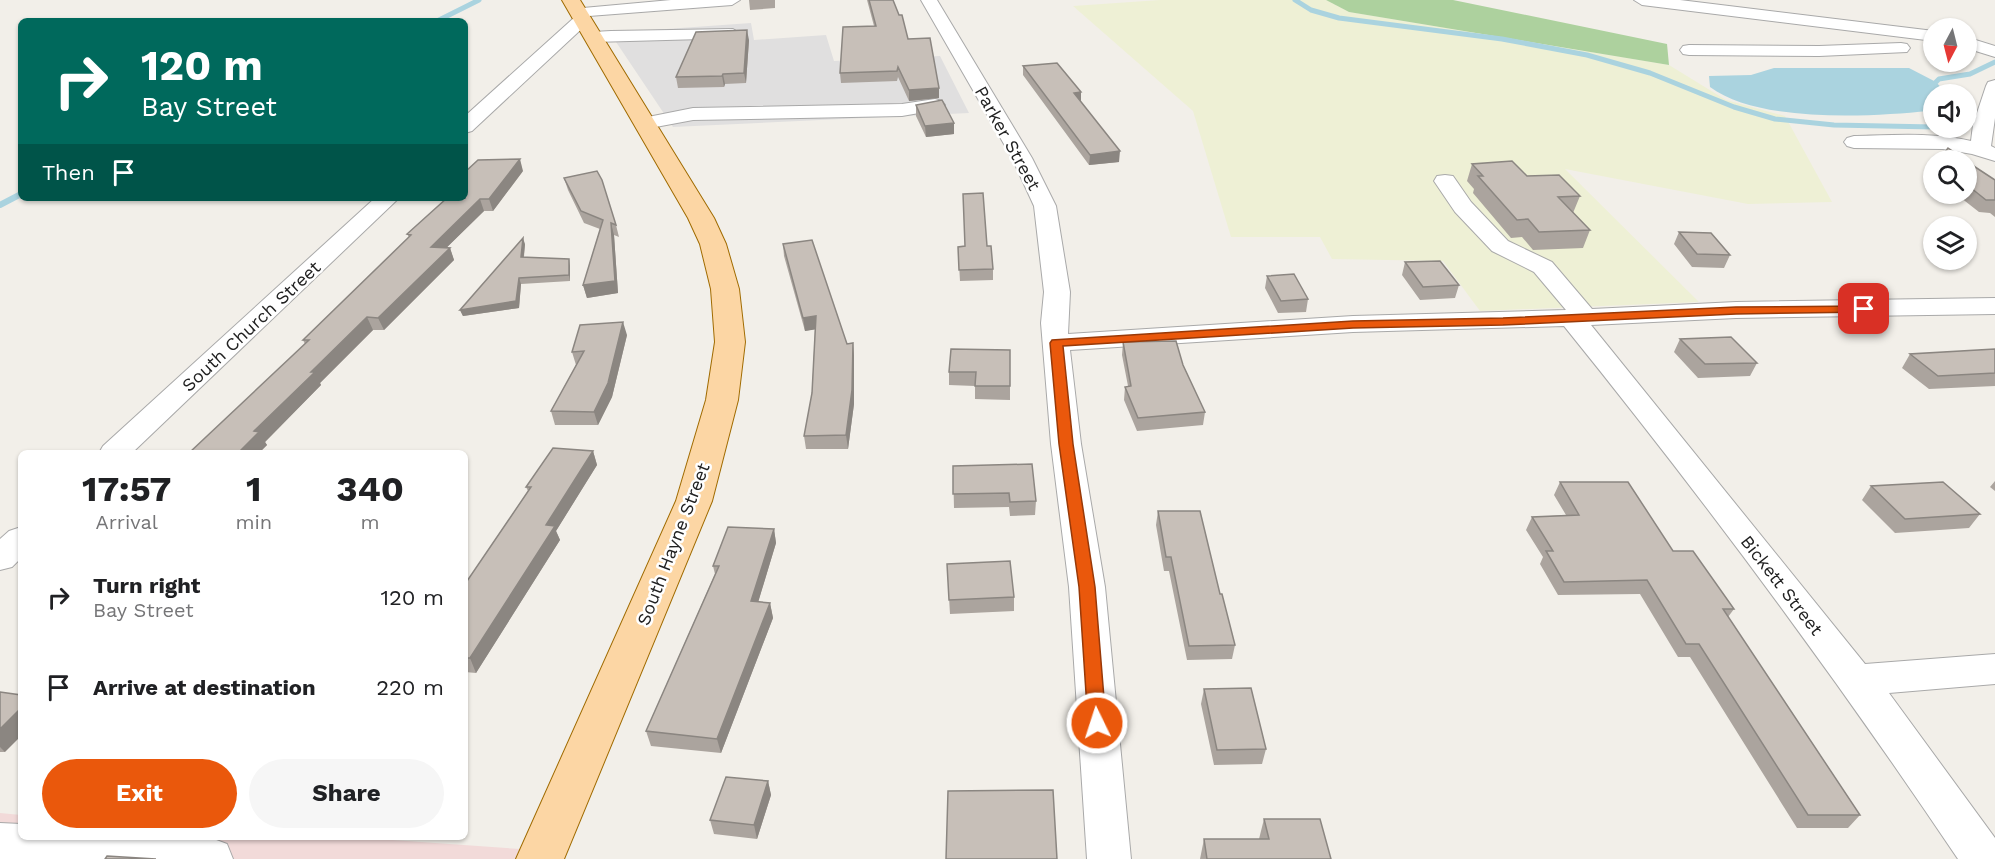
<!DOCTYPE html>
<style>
body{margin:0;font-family:"Work Sans",sans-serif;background:#f6f6f6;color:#202124;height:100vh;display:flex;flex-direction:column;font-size:22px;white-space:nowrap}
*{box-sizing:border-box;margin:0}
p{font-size:20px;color:#757577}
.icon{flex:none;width:33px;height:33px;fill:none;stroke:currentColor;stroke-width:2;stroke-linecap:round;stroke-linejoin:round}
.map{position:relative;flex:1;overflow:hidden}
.panel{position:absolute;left:18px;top:450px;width:450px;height:390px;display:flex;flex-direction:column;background:#fff;border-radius:9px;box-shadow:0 2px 4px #0004}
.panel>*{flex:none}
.top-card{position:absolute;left:18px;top:18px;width:450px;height:183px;border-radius:9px;box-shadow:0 2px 4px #0004;background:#00695c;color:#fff;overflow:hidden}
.needle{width:39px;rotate:187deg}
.tools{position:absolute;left:1923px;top:18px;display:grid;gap:12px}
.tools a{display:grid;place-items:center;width:54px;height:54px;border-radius:50%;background:#fff;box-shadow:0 2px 4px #0004;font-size:30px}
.pin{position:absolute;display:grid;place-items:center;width:51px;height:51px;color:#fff;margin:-26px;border-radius:12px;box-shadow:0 3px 9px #0006}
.me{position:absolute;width:66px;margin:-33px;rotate:356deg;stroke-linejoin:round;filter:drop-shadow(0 0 4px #0008)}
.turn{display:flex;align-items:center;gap:21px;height:126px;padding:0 24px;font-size:27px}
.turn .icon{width:78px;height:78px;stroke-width:2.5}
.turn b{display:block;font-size:42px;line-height:51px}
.then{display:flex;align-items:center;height:57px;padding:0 24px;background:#0003;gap:12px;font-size:22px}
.eta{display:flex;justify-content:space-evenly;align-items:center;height:102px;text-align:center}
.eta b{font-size:36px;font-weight:700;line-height:42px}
.button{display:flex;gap:12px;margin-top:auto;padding:12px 24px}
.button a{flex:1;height:69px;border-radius:36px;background:#ea580c;color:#fff;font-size:24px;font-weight:700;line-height:69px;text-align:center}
.button a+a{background:#f6f6f6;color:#202124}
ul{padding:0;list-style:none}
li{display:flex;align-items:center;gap:18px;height:90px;padding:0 24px}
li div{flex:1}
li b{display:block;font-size:22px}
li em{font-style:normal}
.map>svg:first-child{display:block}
</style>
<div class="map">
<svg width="1995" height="859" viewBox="0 0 1995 859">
<rect width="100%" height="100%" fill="#f2efe9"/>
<path fill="#e0dfdf" d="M751,23L754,40L826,35L834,61L940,56L969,113L673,127L610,33Z"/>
<path fill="#f2dad9" d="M0,813L21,815V837H350L520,849L515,859H0Z"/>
<path fill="#eef0d5" d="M1160,0H1326L1349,12L1669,65L1726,100L1785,116L1832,202L1748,204L1565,169L1699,302L1480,311L1443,261L1332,259L1320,237H1231L1193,111L1073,6Z"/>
<path fill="#add19e" d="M1326,0H1453L1667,44L1669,65L1349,12Z"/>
<path fill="#aad3df" d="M1774,68H1909L1936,82L1947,94H1934L1933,107L1928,111C1870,117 1758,123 1710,87L1709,76L1751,75Z"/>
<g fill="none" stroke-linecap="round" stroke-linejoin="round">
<path stroke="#aad3df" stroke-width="5" d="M1295,0L1311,10L1339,18L1502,39L1587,55L1650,73L1734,107L1775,119L1834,125L1934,127
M437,21L479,0
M1936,82L1939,79L1970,74L1995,62
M1941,128L1964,131"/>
<path stroke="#aad3df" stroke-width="6" d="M0,205L21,194"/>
<defs>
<path id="minor" d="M671,0H740L732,5L589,16L591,19L589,22L472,131L465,133V116L576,16L570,12L572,9Z
M921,0H937L1032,158L1056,206L1070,292L1068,334L1353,316L1566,310L1534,272L1492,251L1455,212L1434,181L1437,176L1445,175L1453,176L1471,202L1508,241L1552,262L1592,309L1736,302L1995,298V314L1736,318L1591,325L1865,664L1995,654V684L1889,693L1995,838V859H1958C1835,676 1703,498 1564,326L1353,332L1070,350L1081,444L1105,587L1131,859H1087L1069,587L1051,444L1041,323L1044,292L1034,206L1012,158Z
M1634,0H1680L1934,31V41L1642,5Z
M733,29L741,34L739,38L593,42L585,37L593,32L611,31Z
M1966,37L1995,46V57L1966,48Z
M1901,43L1907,44L1910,48L1907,52L1819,56L1689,55L1683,54L1680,50L1683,46L1689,45L1819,46Z
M1995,80V118L1991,146L1995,148V161L1972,154L1943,149L1854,148L1847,146L1844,142L1847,138L1854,136C1893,135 1933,132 1971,141L1973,125L1986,86L1988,82Z
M935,99L942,101L945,105L942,109L902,116L693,120L645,129L638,127L635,123L638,119L693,108L902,104Z
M375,198H399L132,453H99L103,446Z
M21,527V558L12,567L0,570V539L9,531Z
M0,823L21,824V837L211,838L227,844L233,859H0Z"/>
<path id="major" d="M562,0H580L714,218L726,244L739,289L745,342L738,400L712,501L564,859H516L676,501L706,400L715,342L711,289L700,244L688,218Z"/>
</defs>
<use href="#minor" stroke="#a9a9a9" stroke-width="2"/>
<use href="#major" stroke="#a06b00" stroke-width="2"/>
<use href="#minor" fill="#fff" fill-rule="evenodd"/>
<use href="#major" fill="#fcd6a4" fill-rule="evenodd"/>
</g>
<path fill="#aba49e" d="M749,0H775V8L750,10Z
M867,0H893L908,39L939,88V98L909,101L898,77L897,81L841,83L840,73L874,26Z
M749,40L746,83L725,84L724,87L678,88L676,77Z
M1023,66L1081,92V102L1119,162L1089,165L1023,75Z
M916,105L954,123V134L926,137L916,116Z
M1966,161L1995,180V217L1990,213L1979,212L1956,194H1966Z
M1472,164L1580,196L1573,213L1590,230L1583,248L1533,250L1522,237L1511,238L1473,193L1474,189L1467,181Z
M523,171L493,211H484L447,247L450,248L454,260L384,330H373L320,383L321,385L265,442L267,445L259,453L305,344L303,340L409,237L407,234L465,198Z
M564,178L616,225L619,237L614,235L618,293L587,298L583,285L600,229L584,223L568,190Z
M1679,232L1730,255L1724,268L1692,267L1674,244Z
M525,244L524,257L570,266V281L521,284L519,308L463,316L460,310Z
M783,244L847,344L853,343L854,356V404L848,449H806L804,436L812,393L815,329L805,331L784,256Z
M987,246L993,269V280L960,281L958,247Z
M1405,262L1459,285L1455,298L1420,300L1402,275Z
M1267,276L1308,299L1306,312L1278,313L1265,288Z
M627,335L612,397L598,425H555L551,411L576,365L572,352Z
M1680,339L1757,363L1750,376L1698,378L1674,352Z
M1123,342L1183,365L1205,412L1203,425L1137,431L1124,400L1125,387L1128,386L1122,355Z
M1995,349V386L1929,389L1902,368L1910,354Z
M1010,350V400L975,399V386L949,385V372Z
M593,451L597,465L556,531L560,540L476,673L465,672V584L528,491L526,487Z
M953,466L1036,501L1035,515L1010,516L1009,507L954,508Z
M1995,481V491L1990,487Z
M1560,482L1673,551L1734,609L1728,617L1860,815L1848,828H1797L1690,657H1678L1640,594L1558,595L1540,564L1543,557L1526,530L1532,517L1566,515L1554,495Z
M1871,486L1980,514L1969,528L1895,533L1862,500Z
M1158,511L1220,594L1235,645L1232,659L1187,660L1169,571H1164L1156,525Z
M774,529L776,543L758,602L770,603L773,618L721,753L651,746L646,731L715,574L713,566Z
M947,564L1014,597V611L950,614Z
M1204,689L1266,749L1262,764L1214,765L1201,704Z
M0,692L5,752H0Z
M768,781L771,795L757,839L714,834L710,820Z
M1264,819L1331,859H1200L1204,839H1259Z"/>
<path fill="#8b8681" d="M747,30L749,40L746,83L744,73Z
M723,74L725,84L724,87L722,76Z
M939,88V98L909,101V90Z
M1081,92V102L1074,93Z
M954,123V134L926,137L925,126Z
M1120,151L1119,162L1089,165L1090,155Z
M520,159L523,171L493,211L489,199Z
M480,199L484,211L435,259L431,247Z
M611,223L614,235L618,293L587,298L583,285Z
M523,238L525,244L523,263L521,257Z
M450,248L454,260L384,330L378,318Z
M569,259L570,266V281L569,275Z
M519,278L521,284L519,308L463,316L460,310Z
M816,316L818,329L805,331L803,318Z
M367,317L373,330L320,383L321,385L265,442L267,445L259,453H238L254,431L311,372Z
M623,322L627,335L612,397L598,425L594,412Z
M853,343L854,356V404L848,449L846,435Z
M593,451L597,465L556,531L560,540L476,673L470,658L546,525Z
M774,529L776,543L754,616L751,601Z
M770,603L773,618L721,753L717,739Z
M21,708V736L5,752L0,747V729Z
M768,781L771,795L757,839L754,825Z"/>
<path fill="#c7bfb8" stroke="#8b8681" stroke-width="1.5" d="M869,0H893L899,15H902L908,39L930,38L939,88L909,90L898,67L897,71L840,73L843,27L876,26Z
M747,30L744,73L723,74L722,76L676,77L696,32Z
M1057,63L1081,92L1074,93L1120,151L1090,155L1023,66Z
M942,100L954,123L925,126L916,105Z
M1948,148L1966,160H1939Z
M520,159L489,199H480L431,247L450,248L378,318L367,317L311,372H315L254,431L259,432L238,453H189L309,340H303L411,235L407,234L447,198H465V172L478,160Z
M1512,161L1527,176L1559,175L1580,196L1558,197L1590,230L1539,232L1528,219L1517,220L1478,176H1483L1472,164Z
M1966,161L1995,180V200H1986L1966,184Z
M597,171L602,180L616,225L611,223L615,281L583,285L603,220L581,211L564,178Z
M983,193L987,246H991L993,269L959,270L958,247L965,246L963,194Z
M1679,232L1711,233L1730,255L1697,254Z
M523,238L521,257L569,259V275L519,278L516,301L460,310Z
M812,240L847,344L853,343L852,390L846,435L804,436L812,393L816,316L803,318L783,244Z
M1440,261L1459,285L1423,287L1405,262Z
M1294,274L1308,299L1281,301L1267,276Z
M623,322L608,383L594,412L551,411L584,351L572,352L580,325Z
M1731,337L1757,363L1705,364L1680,339Z
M1176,341L1183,365L1205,412L1138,418L1125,387L1131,386L1123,342Z
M951,349L1010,350V386H975L976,372H949Z
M1995,349V373L1938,376L1910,354Z
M553,448L593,451L546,525L555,526L470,658H465V584L531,487H526Z
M1032,464L1036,501L1010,502L1009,493L953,494V466Z
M1560,482H1628L1673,551H1693L1734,609H1723L1860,815H1808L1699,644H1686L1647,580L1564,582L1546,551H1553L1532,517L1579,515Z
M1943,482L1980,514L1905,519L1871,486Z
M1158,511H1200L1220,594H1222L1235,645L1189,646L1171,557H1166Z
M728,527L774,529L751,601L770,603L717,739L646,731L719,566H713Z
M1010,561L1014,597L949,600L947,564Z
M1251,688L1266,749L1217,750L1204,689Z
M0,692L21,695V708L0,729Z
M726,777L768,781L754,825L710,820Z
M1053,790L1057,859H946L948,791Z
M1264,819H1320L1331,859H1207L1204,839H1269Z
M107,856L156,859H105Z"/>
<path fill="#ea580c" stroke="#983908" stroke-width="1.5" d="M1864,306L1868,307V312L1736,314L1503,325L1353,328L1063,346L1073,444L1095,587L1106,723L1104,729L1097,731L1091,729L1088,723L1079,587L1059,444L1050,343L1052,340L1353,321L1503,318L1736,307Z"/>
<g text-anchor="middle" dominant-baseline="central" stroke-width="5" stroke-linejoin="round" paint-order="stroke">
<g font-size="18" fill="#222" stroke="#fff">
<text transform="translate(1008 138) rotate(61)">Parker Street</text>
<text transform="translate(251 326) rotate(-43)">South Church Street</text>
<text transform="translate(673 544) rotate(-69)">South Hayne Street</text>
<text transform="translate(1782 585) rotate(52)">Bickett Street</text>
</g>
</g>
</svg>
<div class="tools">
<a><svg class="needle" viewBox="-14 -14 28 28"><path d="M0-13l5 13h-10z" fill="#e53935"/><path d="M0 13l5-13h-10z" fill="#757577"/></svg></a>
<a><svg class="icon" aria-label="sound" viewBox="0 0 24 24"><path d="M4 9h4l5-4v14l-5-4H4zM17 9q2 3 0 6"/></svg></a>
<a><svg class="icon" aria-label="search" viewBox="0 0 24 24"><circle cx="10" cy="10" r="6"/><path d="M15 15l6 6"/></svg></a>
<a><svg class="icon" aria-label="layers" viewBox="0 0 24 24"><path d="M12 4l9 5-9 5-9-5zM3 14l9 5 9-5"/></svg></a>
</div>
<div class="pin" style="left:1864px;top:309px;background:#d93025"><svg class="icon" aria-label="arrive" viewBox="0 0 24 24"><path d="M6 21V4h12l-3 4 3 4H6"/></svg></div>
<svg class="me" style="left:1097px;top:723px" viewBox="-20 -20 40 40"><circle r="17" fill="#ea580c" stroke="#fff" stroke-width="3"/><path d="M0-11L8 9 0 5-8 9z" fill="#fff"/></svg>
<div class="top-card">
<div class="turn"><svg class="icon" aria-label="right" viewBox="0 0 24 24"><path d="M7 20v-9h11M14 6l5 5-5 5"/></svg><div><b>120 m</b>Bay Street</div></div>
<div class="then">Then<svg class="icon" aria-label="arrive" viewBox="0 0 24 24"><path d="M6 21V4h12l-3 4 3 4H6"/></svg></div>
</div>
<section class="panel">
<div class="eta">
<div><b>17:57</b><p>Arrival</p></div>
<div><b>1</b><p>min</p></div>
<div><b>340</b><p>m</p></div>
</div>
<ul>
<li><svg class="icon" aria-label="right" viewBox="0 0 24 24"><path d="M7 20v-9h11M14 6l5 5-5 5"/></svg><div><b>Turn right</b><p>Bay Street</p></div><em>120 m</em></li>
<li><svg class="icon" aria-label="arrive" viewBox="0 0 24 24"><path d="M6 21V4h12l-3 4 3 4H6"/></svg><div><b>Arrive at destination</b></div><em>220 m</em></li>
</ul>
<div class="button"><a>Exit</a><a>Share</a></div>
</section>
</div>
